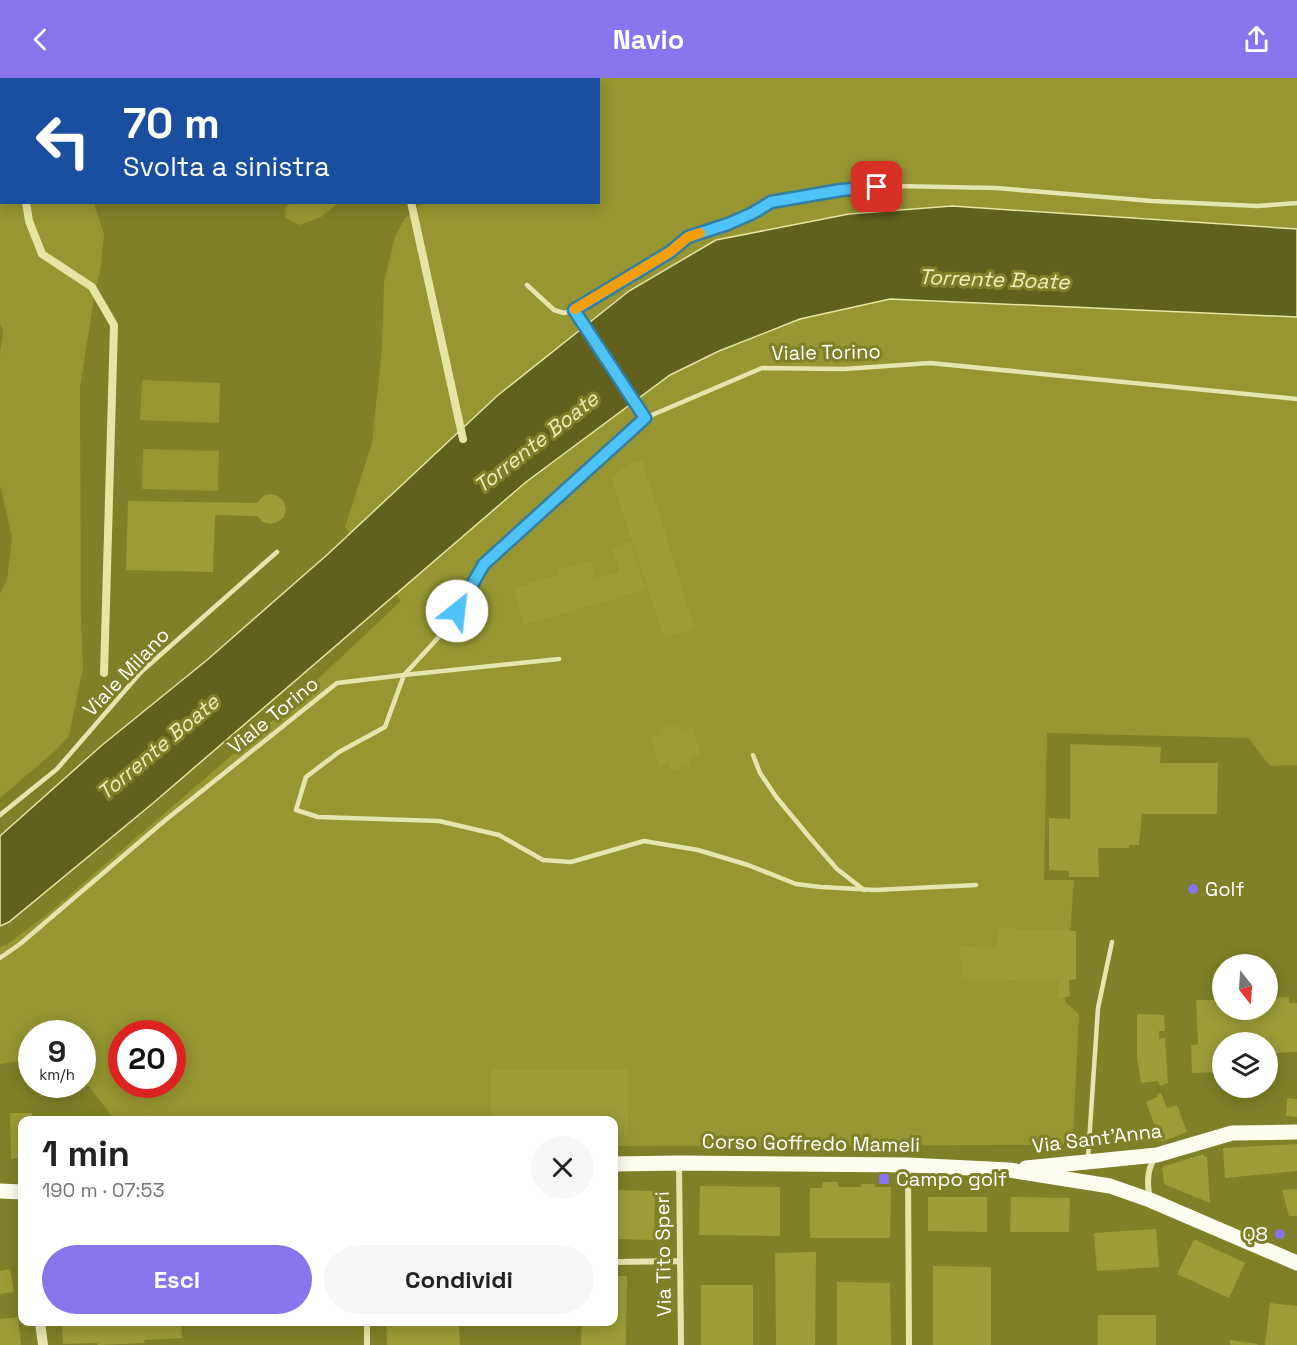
<!DOCTYPE html>
<html lang="it">
<meta charset="utf-8">
<style>
body{margin:0;font-family:"Space Grotesk",sans-serif;background:#f6f6f6;color:#222;height:100vh;display:flex;flex-direction:column;font-size:22px;white-space:nowrap}
*{box-sizing:border-box;margin:0}
p{font-size:20px;color:#767676}
.icon{flex:none;width:33px;height:33px;fill:none;stroke:currentColor;stroke-width:2;stroke-linecap:round;stroke-linejoin:round}
.map{position:relative;flex:1;overflow:hidden}
.details{position:absolute;left:18px;top:1038px;width:600px;height:210px;display:flex;flex-direction:column;background:#fff;border-radius:12px;box-shadow:0 3px 15px #0003}
.details>*{flex:none}
.hud{position:absolute;left:0px;top:0px;width:600px;height:126px;box-shadow:0 3px 15px #0003;background:#1a4fa0;color:#fff;overflow:hidden}
.needle{width:39px;rotate:163deg}
.buttons{position:absolute;left:1212px;top:876px;display:grid;gap:12px}
.buttons a{display:grid;place-items:center;width:66px;height:66px;border-radius:50%;background:#fff;box-shadow:0 3px 15px #0003;font-size:30px}
.speed{position:absolute;left:18px;top:942px;display:flex;gap:12px;font-size:30px;font-weight:700;text-align:center}
.speed>*{display:grid;place-content:center;width:78px;height:78px;border-radius:50%;background:#fff;box-shadow:0 3px 15px #0003;line-height:1}
.speed small{font-size:15px;font-weight:400}
.speed .limit{border:9px solid #d22;background:#fff;color:#111}
.pin{position:absolute;display:grid;place-items:center;width:51px;height:51px;color:#fff;margin:-26px;border-radius:12px;box-shadow:0 3px 9px #0006}
.me{position:absolute;width:66px;margin:-33px;rotate:29deg;stroke-linejoin:round;filter:drop-shadow(0 0 4px #0008)}
.turn{display:flex;align-items:center;gap:21px;height:126px;padding:0 24px;font-size:27px}
.turn .icon{width:78px;height:78px;stroke-width:2.5}
.turn b{display:block;font-size:42px;line-height:51px}
.round{display:grid;place-items:center;flex:none;width:63px;height:63px;border-radius:32px;background:#f6f6f6}
.overview{display:flex;align-items:center;justify-content:space-between;height:102px;padding:0 24px}
h1{font-size:36px;font-weight:800;line-height:45px}
.action{display:flex;gap:12px;margin-top:auto;padding:12px 24px}
.action a{flex:1;height:69px;border-radius:36px;background:#8775ed;color:#fff;font-size:24px;font-weight:800;line-height:69px;text-align:center}
.action a+a{background:#f6f6f6;color:#222}
header{display:flex;justify-content:space-between;align-items:center;height:78px;padding:0 24px;background:#8775ed;color:#fff;font-size:27px;font-weight:800}
.map>svg:first-child{display:block}
</style>
<header><svg class="icon" aria-label="back" viewBox="0 0 24 24"><path d="M15 5l-7 7 7 7"/></svg>Navio<svg class="icon" aria-label="share" viewBox="0 0 24 24"><path d="M12 15V3M7 8l5-5 5 5M5 13v7h14v-7"/></svg></header>
<div class="map">
<svg width="1297" height="1267" viewBox="0 0 1297 1267">
<rect width="100%" height="100%" fill="#7f8027"/>
<path fill="#979632" fill-rule="evenodd" d="M0,0L67,1L2,2V124L94,125L104,156L101,188L94,220L80,310L81,541L83,590L69,658L54,674L0,720V516L7,502L12,459L0,407V275L3,252L0,246Z
M288,0H1297V687L1270,688L1248,660L1047,655L1044,802H1074L1065,924L1079,936L1073,1060L1062,1067L614,1068V1042H115L83,1001L82,956H32L31,982L0,986V869L8,866L50,834L289,628L401,523L345,449L372,365L382,270L384,204L395,159L405,140L423,125L598,124V2ZM122,956H172V1006H122Z
M290,125V124L338,125L321,139L299,147L286,140L285,131Z
M142,302L220,305L219,345L140,342Z
M143,371L219,373L218,413L142,411Z"/>
<path fill="#60611c" stroke="#e6e5a3" stroke-width="1.5" d="M952,128L1297,151V239L890,221L800,241L719,273L670,297L526,404L152,726L9,844L0,848V758L101,668L207,582L328,476L497,318L629,213L716,162L849,136Z"/>
<g fill="none" stroke-linecap="round" stroke-linejoin="round">
<path stroke="#e6e5a3" stroke-width="8" d="M8,0V2
M411,0V2
M26,124L29,143L42,176L92,209L114,247L104,595
M411,124L463,361"/>
</g>
<path fill="#9c9c38" d="M642,382L695,550L664,560L611,399L631,386Z
M271,416L278,418L284,424L286,431L284,439L278,444L270,446L263,444L257,438L215,437L213,494L126,492L128,423L257,425L263,418Z
M631,464L645,512L524,547L514,510L558,497L556,492L591,483L596,500L619,494L612,469Z
M678,646L680,652L692,648L701,676L689,680L691,687L671,693L668,684L659,687L651,660L664,656L662,651Z
M1070,666L1161,669L1160,685H1218L1217,736H1142L1139,767H1129V770H1098L1099,799H1069V793L1049,792V740L1070,741Z
M998,850L1076,853V901L1069,902L1070,918L1058,921V903L961,901L960,868L997,870Z
M1289,919V925H1297V974L1268,975V964H1222V994L1192,995L1191,967L1198,966L1196,922H1222V932H1268V920Z
M1137,936L1164,937L1165,953H1159V961L1165,960L1168,1005L1160,1008L1158,1003L1141,1005L1137,979Z
M491,991H628V1057H614V1042H491Z
M1161,1015L1167,1030L1177,1027L1187,1054L1161,1064L1146,1024L1157,1019V1016Z
M1287,1020L1297,1021V1039L1286,1038Z
M10,1035H32V1042H22V1080L11,1081Z
M1297,1066V1093L1225,1100L1223,1070Z
M1204,1076V1079L1207,1078L1210,1125L1164,1106L1162,1089Z
M823,1104H838V1109H861V1106H875V1109H891L890,1160H810V1110H822Z
M700,1108L780,1109V1158L699,1157Z
M1297,1111V1138H1289L1282,1112Z
M614,1112L655,1113L654,1162L614,1161Z
M928,1119H987V1154L928,1153Z
M1011,1119L1070,1120L1069,1154H1010Z
M1156,1151L1159,1189L1097,1193L1094,1155Z
M1194,1161L1245,1185L1229,1220L1177,1196Z
M816,1174L815,1267H776L775,1175Z
M933,1188L991,1189V1267H933Z
M10,1191L14,1214L0,1216V1193Z
M614,1198H627L626,1267H581L582,1244H614Z
M837,1204L890,1205L891,1267H837Z
M701,1207H753V1267H701Z
M1270,1225L1297,1228V1267H1265Z
M1098,1237H1156V1267H1098Z
M18,1239L21,1267H0V1241Z
M62,1244H181L182,1260L144,1262L145,1265L100,1267H98L97,1265L63,1266Z
M386,1244H459L460,1267H387Z
M1230,1262L1258,1266V1267H1230Z"/>
<g fill="none" stroke-linecap="round" stroke-linejoin="round">
<path stroke="#e6e5af" stroke-width="4.5" d="M527,207L554,232L564,235L574,232L670,174L688,159L728,146L753,135L771,124L841,112L895,108L996,110L1152,123L1257,128L1297,125
M574,232L645,340
M559,581L404,597L385,649L339,674L306,699L296,732L318,739L439,743L499,757L543,782L571,784L644,763L698,772L748,787L796,806L821,809L875,812L976,807
M753,677L760,695L777,720L811,761L837,791L864,812
M0,737L57,691L141,594L277,474
M0,880L20,866L163,744L337,605L404,597L448,549L484,486L645,340L762,290L844,291L930,285L1297,321
M1088,1080L1098,930L1112,864"/>
<path stroke="#e6e5af" stroke-width="6" d="M679,1085L681,1267
M908,1088L909,1267
M1150,1121C1147,1107 1146,1092 1155,1080
M614,1184L680,1183
M367,1244V1267"/>
<path stroke="#e6e5af" stroke-width="10" d="M40,1244L43,1267"/>
<path stroke="#fcfdef" stroke-width="15" d="M614,1086L679,1085L908,1087L1009,1092L1110,1108L1150,1122L1297,1185
M1026,1090L1157,1077L1232,1055L1297,1054
M0,1113L22,1114"/>
</g>
<g fill="none" stroke-linecap="round" stroke-linejoin="round">
<defs>
<path id="route" d="M457,533L484,486L645,340L574,232L670,174L688,159L728,146L753,135L771,124L841,112L877,109"/>
</defs>
<use href="#route" stroke="#337fa1" stroke-width="15"/>
<use href="#route" stroke="#4fc3f7" stroke-width="10"/>
<path stroke="#f59e0b" stroke-width="10" d="M575,231L670,174L688,159L700,155"/>
</g>
<g fill="#8775ed" stroke="#7f8027" stroke-width="2">
<circle cx="1193" cy="811" r="6"/>
<rect x="878" y="1095" width="12" height="12" rx="3"/>
<circle cx="1280" cy="1156" r="6"/>
</g>
<g text-anchor="middle" dominant-baseline="central" stroke-width="6" stroke-linejoin="round" paint-order="stroke">
<g font-size="20" fill="#fff" stroke="#7f8027">
<text transform="translate(826 274) rotate(-1)">Viale Torino</text>
<text transform="translate(126 594) rotate(-46)">Viale Milano</text>
<text transform="translate(273 637) rotate(-39)">Viale Torino</text>
<text transform="translate(1097 1060) rotate(-7)">Via Sant'Anna</text>
<text transform="translate(811 1065) rotate(1)">Corso Goffredo Mameli</text>
<text transform="translate(663 1176) rotate(-91)">Via Tito Speri</text>
</g>
<g font-size="20" fill="#fff" stroke="#7f8027" text-anchor="start">
<text x="1205" y="811">Golf</text>
<text x="896" y="1101">Campo golf</text>
<text x="1268" y="1156" text-anchor="end">Q8</text>
</g>
<g font-size="21" font-style="italic" fill="#ededba" stroke="#7f8027">
<text transform="translate(994 201) rotate(2)">Torrente Boate</text>
<text transform="translate(536 364) rotate(-38)">Torrente Boate</text>
<text transform="translate(158 669) rotate(-40)">Torrente Boate</text>
</g>
</g>
</svg>
<div class="buttons">
<a><svg class="needle" viewBox="-14 -14 28 28"><path d="M0-13l5 13h-10z" fill="#e53935"/><path d="M0 13l5-13h-10z" fill="#767676"/></svg></a>
<a><svg class="icon" aria-label="layers" viewBox="0 0 24 24"><path d="M12 4l9 5-9 5-9-5zM3 14l9 5 9-5"/></svg></a>
</div>
<div class="speed"><div>9<small>km/h</small></div><div class="limit">20</div></div>
<div class="pin" style="left:877px;top:109px;background:#d93025"><svg class="icon" aria-label="arrive" viewBox="0 0 24 24"><path d="M6 21V4h12l-3 4 3 4H6"/></svg></div>
<svg class="me" style="left:457px;top:533px" viewBox="-20 -20 40 40"><circle r="19" fill="#fff"/><path d="M0-13L10 11 0 6-10 11z" fill="#4fc3f7"/></svg>
<div class="hud">
<div class="turn"><svg class="icon" aria-label="left" viewBox="0 0 24 24"><path d="M17 20v-9H6M10 6l-5 5 5 5"/></svg><div><b>70 m</b>Svolta a sinistra</div></div>
</div>
<section class="details">
<div class="overview"><div><h1>1 min</h1><p>190 m · 07:53</p></div><a class="round"><svg class="icon" aria-label="close" viewBox="0 0 24 24"><path d="M6 6l12 12M18 6L6 18"/></svg></a></div>
<div class="action"><a>Esci</a><a>Condividi</a></div>
</section>
</div>
